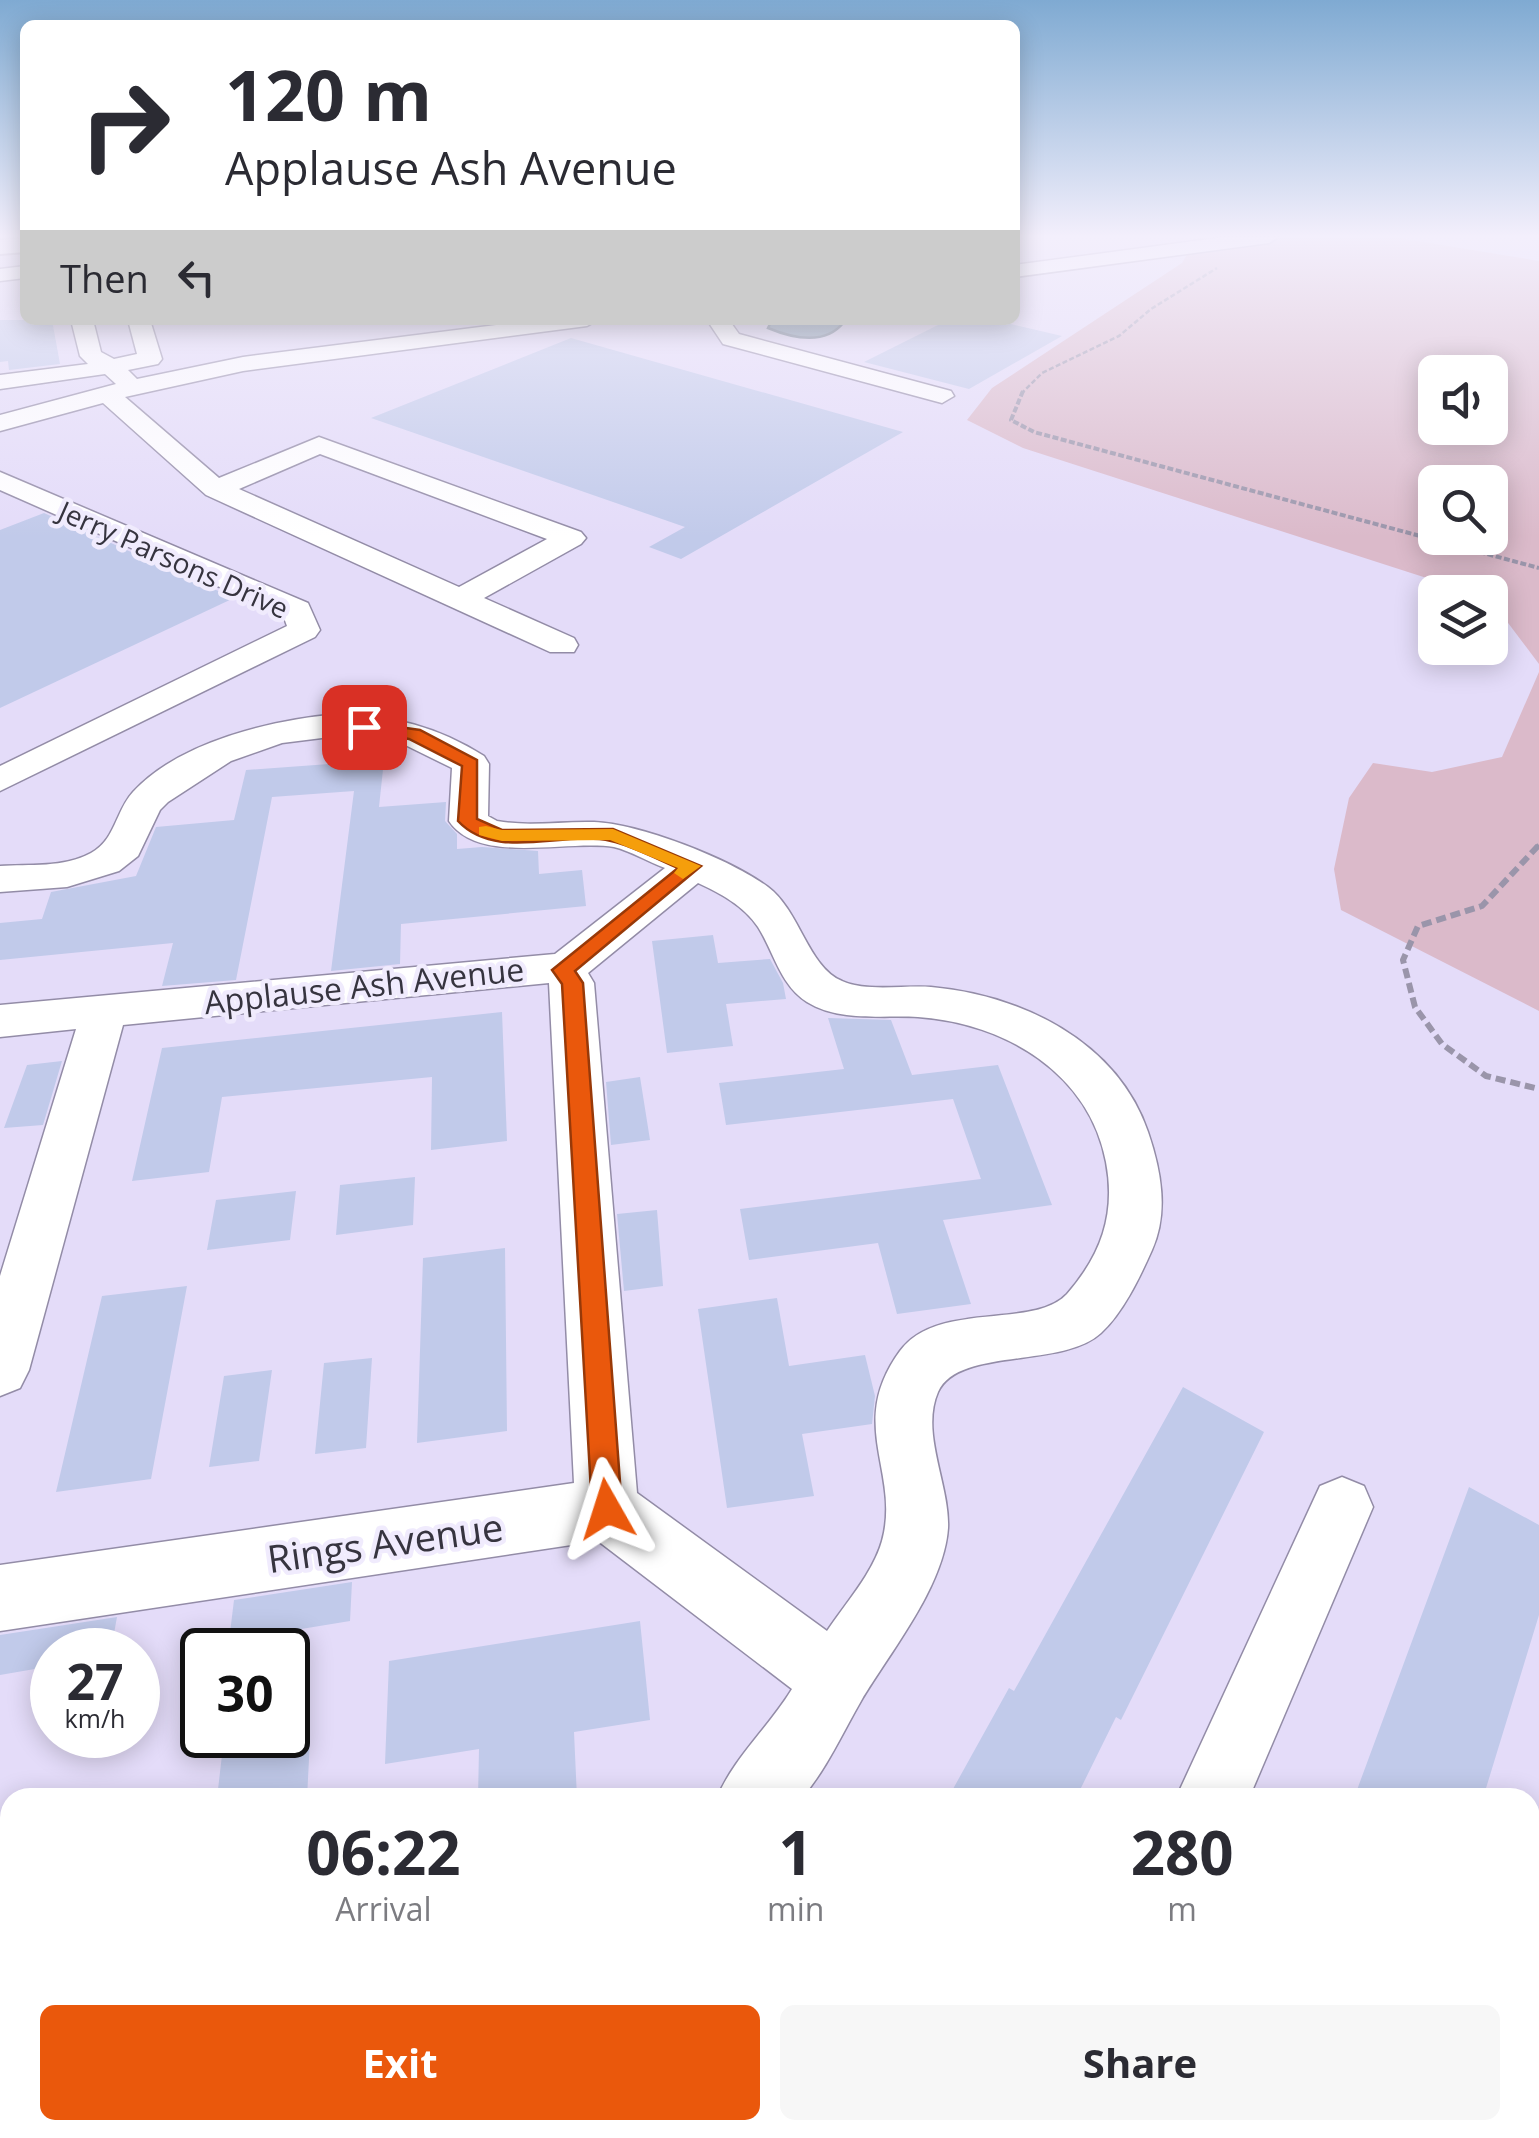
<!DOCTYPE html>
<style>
body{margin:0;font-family:"Open Sans",sans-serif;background:#f7f7f7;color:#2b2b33;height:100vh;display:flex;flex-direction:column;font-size:38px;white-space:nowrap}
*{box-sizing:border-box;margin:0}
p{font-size:32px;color:#7c7c81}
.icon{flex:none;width:55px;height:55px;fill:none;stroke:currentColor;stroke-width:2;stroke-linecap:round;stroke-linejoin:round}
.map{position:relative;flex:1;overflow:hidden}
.drawer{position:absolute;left:0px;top:1788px;width:1540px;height:352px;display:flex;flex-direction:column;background:#fff;border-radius:30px 30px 0 0;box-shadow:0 5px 25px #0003}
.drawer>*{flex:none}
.top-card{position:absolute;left:20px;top:20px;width:1000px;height:305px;border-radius:15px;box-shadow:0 5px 25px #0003;background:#fff;color:#2b2b33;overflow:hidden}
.controls{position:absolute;left:1418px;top:355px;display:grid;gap:20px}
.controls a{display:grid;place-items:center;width:90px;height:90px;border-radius:15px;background:#fff;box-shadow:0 5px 25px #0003;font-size:50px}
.speed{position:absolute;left:30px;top:1628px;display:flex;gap:20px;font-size:50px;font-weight:700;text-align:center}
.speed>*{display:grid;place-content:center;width:130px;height:130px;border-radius:50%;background:#fff;box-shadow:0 5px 25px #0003;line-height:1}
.speed small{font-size:25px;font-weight:400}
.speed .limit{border:5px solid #111;border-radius:15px;background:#fff;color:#111}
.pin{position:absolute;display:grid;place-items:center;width:85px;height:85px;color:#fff;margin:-42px;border-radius:20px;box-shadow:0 5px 15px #0006}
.me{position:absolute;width:110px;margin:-55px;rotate:354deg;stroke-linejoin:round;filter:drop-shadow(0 0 8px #0008)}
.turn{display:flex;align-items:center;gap:35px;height:210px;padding:0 40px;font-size:45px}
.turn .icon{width:130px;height:130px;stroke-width:2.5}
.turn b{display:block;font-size:70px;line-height:85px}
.then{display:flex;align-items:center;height:95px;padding:0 40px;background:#0003;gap:20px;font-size:38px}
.eta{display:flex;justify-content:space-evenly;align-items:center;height:170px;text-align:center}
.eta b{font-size:60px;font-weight:700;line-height:70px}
.primary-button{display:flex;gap:20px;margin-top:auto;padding:20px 40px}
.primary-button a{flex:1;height:115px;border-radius:15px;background:#ea580c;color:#fff;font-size:40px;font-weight:700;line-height:115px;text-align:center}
.primary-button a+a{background:#f7f7f7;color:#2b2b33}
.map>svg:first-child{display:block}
</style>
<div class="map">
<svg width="1539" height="2138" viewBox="0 0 1539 2138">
<rect width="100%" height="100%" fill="#e4dcf9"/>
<path fill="#dbbaca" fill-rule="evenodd" d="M1288,237H1393L1539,261V664L1490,599V592H1470L1023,448L967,420L992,388L1182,263L1188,253ZM1435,372H1490V428H1435ZM1435,482H1490V538H1435Z
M1539,672V1011L1341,910L1334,869L1349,798L1373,763L1432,772L1502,757Z"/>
<path fill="#829bb2" stroke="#6b7c90" stroke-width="2.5" d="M772,320H842L844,322C825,346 792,338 768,328Z"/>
<path fill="#c1caea" d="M0,320H52L60,364L9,370L8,361L0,362Z
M948,320H994L1062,336L969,389L864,362Z
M571,338L903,432L681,559L649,547L685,527L371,418Z
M44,513L234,598L0,708V530Z
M384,760L379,807L446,802L445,821L457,834V849L482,847L538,851L539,874L582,870L586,906L401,924L400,964L331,971L354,791L272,797L236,980L162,986L173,943L0,960V923L42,919L51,892L136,876L156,827L234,820L246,770Z
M713,935L718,963L770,959L783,983L786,999L726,1004L733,1046L667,1053L652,941Z
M502,1012L507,1141L431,1150L432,1077L222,1097L209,1172L132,1181L162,1048Z
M828,1018L891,1020L912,1075L998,1065L1052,1205L943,1220L971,1304L897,1314L878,1243L749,1260L740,1209L981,1179L953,1099L726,1125L719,1083L844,1069Z
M62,1061L43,1125L4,1128L27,1065Z
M640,1077L650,1140L611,1145L606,1082Z
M415,1177L413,1225L336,1235L340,1185Z
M296,1191L290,1240L207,1250L216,1200Z
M657,1210L663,1286L624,1291L617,1214Z
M505,1248L507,1431L417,1443L423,1258Z
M187,1286L151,1479L56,1492L102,1296Z
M777,1298L789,1366L865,1355L875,1396L872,1424L802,1434L814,1496L727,1508L698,1309Z
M372,1358L366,1448L315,1454L324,1363Z
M272,1370L259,1461L209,1467L224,1376Z
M1183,1387L1264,1432L1121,1720L1116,1717L1076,1798H948L1009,1688L1014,1691Z
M1469,1487L1539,1525V1615L1483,1798H1354Z
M352,1582L350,1621L229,1641L234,1600Z
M117,1617L111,1650H52V1666L0,1675V1635Z
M640,1621L650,1720L574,1732L577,1798H478L479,1749L385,1764L389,1661Z
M310,1740L307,1798H217L222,1755Z"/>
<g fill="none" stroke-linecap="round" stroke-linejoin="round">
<defs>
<path id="minor" d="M1224,237H1278L1269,243L1015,277V265Z
M25,266V278L0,281V269Z
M71,320H93L101,352L114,359L137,354L128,320H150L162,359L158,364L128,370L137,379L243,357L536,320H598L587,326L243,371L125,397L219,478L319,437L581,532L586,538L581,544L484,598L574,638L578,645L574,652H550L206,495L103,403L0,431V415L116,384L105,374L0,389V375L88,364L80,356ZM320,454L547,539L459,587L239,489Z
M707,320H729L739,334L951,391L954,396L942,403L723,344Z
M0,472L308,603L320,630L315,637L0,791V766L287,626L283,615L0,490Z
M338,714C392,715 438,727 484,756L489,764L488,816L497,821C529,827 562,821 594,822C641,824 730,859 768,887C800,911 808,967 842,981C866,992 904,985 931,987C1021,995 1117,1041 1148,1132C1161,1170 1169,1212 1152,1250C1140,1277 1123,1313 1101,1333C1062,1369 958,1347 938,1392C920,1433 950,1485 948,1528C944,1587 890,1652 861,1701C842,1734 827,1768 802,1798H717C734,1757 769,1727 792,1689L598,1541L0,1631V1565L574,1483L549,983L123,1025L29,1370L20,1388L0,1396V1276L76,1029L0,1037V1005L555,954L665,868C648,862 631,851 614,847C568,839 479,866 449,821L452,768L393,739L338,736L282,743L231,761L168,802L160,810L138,856L119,871L67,887L0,892V866C29,864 64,868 91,853C116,839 115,812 133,792C180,741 272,720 338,714ZM698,883C720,893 744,906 758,927C774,952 780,985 807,1002C839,1022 882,1015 918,1017C1005,1023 1089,1073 1106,1162C1116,1214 1101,1255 1067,1294C1034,1330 937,1300 900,1351C846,1425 901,1472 882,1541C873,1573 845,1604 827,1631L637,1493L594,983L588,973Z
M1342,1477L1364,1486L1373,1507L1249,1798H1176L1320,1486Z
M1530,1983L1539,1987V2069L1530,2066Z
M406,2130H490L489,2138H405Z
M1022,2130H1106L1103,2138H1019Z"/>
<path id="highway" d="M25,238V252L0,254V240Z"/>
</defs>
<use href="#minor" stroke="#938ca7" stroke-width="3"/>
<use href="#highway" stroke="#938ca7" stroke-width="4"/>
<path stroke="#9a95aa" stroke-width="2.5" stroke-dasharray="5 2.5" stroke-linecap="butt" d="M610,323L631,320
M1021,394L1042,373L1119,336L1151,309L1217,268"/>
<path stroke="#9a95aa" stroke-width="4" stroke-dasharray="6 2.5" stroke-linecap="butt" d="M1023,391L1011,420L1034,432L1539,568"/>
<path stroke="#9a95aa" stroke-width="5" stroke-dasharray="8 4" stroke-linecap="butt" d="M1536,848L1539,845"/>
<path stroke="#9a95aa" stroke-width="6" stroke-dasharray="10 5" stroke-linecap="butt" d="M1538,846L1482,906L1418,926L1403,960L1415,1007L1442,1044L1486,1076L1539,1089"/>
<use href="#minor" fill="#fff" fill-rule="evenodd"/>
<use href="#highway" fill="#fff" fill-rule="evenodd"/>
</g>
<linearGradient id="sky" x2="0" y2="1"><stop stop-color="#7faad2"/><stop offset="0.44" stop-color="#f3effc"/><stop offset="1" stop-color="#f3effc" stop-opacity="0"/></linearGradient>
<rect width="1539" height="537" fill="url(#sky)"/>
<path fill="#ea580c" stroke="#983908" stroke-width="2.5" d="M364,722L420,730L477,760V819L502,830L613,829L701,866L575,971L583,983L622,1509L618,1519L607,1524L597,1519L592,1509L562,984L552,970L678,868C657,859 633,846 611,841C564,830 496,862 458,821L462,766L409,739L358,730L355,727Z"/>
<path fill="#f59e0b" d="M486,826L502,830L613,829L701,866L683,879L674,873L678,868L610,840L502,841L479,835V827Z"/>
<g text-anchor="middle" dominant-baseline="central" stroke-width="9" stroke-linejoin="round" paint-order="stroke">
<g font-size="28" fill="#36343f" stroke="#f0ebfd">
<text transform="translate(174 559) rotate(24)">Jerry Parsons Drive</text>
</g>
<g font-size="32" fill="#36343f" stroke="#f0ebfd">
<text transform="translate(364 985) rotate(-6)">Applause Ash Avenue</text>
</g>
<g font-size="38" fill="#36343f" stroke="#f0ebfd">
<text transform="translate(385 1542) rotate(-8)">Rings Avenue</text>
</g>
</g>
</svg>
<div class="controls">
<a><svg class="icon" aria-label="sound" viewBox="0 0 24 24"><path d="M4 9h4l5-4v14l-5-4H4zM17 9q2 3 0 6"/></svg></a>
<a><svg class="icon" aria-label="search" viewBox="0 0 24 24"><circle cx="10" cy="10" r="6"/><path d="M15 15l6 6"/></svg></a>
<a><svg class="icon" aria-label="layers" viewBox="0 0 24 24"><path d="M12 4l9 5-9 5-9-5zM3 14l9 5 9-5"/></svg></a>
</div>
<div class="speed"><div>27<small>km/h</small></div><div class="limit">30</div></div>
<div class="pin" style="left:364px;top:727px;background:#d93025"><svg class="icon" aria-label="arrive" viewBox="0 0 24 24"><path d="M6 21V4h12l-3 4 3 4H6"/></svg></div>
<svg class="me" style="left:607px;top:1509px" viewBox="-20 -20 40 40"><path d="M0-17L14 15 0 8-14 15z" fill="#ea580c" stroke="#fff" stroke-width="4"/></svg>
<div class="top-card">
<div class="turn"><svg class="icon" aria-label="right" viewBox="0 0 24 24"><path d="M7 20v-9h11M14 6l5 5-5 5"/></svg><div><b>120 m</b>Applause Ash Avenue</div></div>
<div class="then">Then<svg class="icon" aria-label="left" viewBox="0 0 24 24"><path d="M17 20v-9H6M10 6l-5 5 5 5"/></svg></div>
</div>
<section class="drawer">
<div class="eta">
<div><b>06:22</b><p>Arrival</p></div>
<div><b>1</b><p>min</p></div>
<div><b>280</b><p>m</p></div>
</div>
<div class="primary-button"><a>Exit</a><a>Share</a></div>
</section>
</div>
